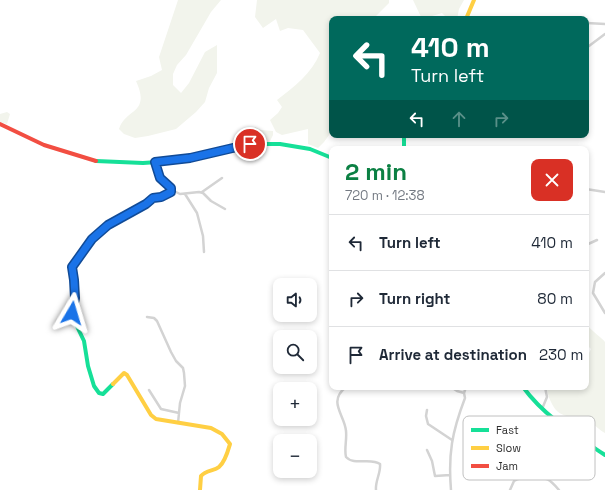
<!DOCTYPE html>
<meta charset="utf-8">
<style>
body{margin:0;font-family:"Space Grotesk",sans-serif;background:#f2f2f3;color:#1f2937;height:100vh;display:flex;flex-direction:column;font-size:15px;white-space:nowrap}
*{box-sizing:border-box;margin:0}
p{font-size:13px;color:#747a83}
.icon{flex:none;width:22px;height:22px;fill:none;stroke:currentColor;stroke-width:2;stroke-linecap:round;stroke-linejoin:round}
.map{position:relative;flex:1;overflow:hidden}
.panel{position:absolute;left:329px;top:146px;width:260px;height:244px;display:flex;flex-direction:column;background:#fff;border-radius:8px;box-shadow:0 2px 6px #0003}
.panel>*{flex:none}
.banner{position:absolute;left:329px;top:16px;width:260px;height:122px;border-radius:8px;box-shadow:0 2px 6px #0003;background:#00695c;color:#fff;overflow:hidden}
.buttons{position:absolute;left:273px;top:278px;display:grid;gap:8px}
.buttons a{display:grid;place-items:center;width:44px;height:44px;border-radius:8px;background:#fff;box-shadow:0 2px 6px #0003;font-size:20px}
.pin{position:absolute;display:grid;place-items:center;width:34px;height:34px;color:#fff;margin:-17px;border:2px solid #fff;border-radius:50%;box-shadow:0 1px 4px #0007}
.me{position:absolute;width:44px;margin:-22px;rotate:7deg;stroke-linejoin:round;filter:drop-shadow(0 0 3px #0008)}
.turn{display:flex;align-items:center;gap:14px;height:84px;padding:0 16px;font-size:18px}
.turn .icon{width:52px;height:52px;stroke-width:2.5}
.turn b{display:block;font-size:28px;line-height:34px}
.lanes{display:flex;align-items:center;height:38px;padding:0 16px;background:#0003;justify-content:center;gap:20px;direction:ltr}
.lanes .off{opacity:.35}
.round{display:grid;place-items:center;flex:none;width:42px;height:42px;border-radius:8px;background:#f2f2f3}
.headline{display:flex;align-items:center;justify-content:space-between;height:68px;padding:0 16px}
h1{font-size:24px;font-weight:800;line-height:30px;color:#0b8043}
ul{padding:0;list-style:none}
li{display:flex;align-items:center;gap:12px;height:56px;padding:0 16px;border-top:1px solid #e0e1e3}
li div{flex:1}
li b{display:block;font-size:15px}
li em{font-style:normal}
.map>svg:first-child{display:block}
</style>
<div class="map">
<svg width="605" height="490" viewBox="0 0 605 490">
<rect width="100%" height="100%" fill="#fff"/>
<path fill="#f2f4ec" d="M178,0H221L211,12L186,55L177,65L173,74V85L181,93L189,83L205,52L217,45V73L209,88L205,102L196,112L176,129L148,136L135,138L124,134L119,129C126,108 151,114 136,81L151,76L162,70L159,57Z
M257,0H389V3L373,19H332V131L324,142L318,148L308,144V129L282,135L276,132L270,120L278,113L282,107L277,100C294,87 312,73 320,53L303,30L288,28L280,31L276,19L263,28L255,17Z
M413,0H464L459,9L457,19H448L442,13L422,19Z
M7,112L10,114L7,124L0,122V114Z
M255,127L261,130L273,131V135L269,143H251L247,135Z
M588,326C592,331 602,338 605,342V433C599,430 594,423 587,421C572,415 559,420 551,402C548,397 548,392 546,387H586V359L591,349L587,345Z"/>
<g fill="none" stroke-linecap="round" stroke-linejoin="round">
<path stroke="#d3d3d3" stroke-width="2.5" d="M587,23L605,24
M586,47L589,46L605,34
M586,189L605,192
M172,190L180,194L199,192L203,193L211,201L225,209
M202,192L222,178
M185,194L197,213L203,236L204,252
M586,245L597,240
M605,273L595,282L593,293L605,313
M147,317L154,318L157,321L171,352L176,361L183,368L184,373L185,386L180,403L178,423
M346,387C327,402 345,415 346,431C347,440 344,449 346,457C354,466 371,457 380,464C381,473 375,481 376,490
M451,387L457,391L464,393
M149,390L161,409L179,413
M542,409L547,397L545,387
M427,410L426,416L428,424L452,440
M427,450L432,461L435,476L450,475
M451,490C448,454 452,432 465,398L464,393L466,387
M510,490L514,481C520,477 523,478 530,478C547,479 546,475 559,490"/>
<path stroke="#16e098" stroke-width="4" d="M404,135V149
M96,161L143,163L172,161L219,152L236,147L260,144H280L310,149L332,158
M113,384L103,394L99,393L94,386L88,366L84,341L72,316L75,298L72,267L92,239L108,225L146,204L151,199L161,197L171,192V188L160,178L155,162
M523,387C544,416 575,435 605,455"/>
<path stroke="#ffcf43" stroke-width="4" d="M466,19L474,0
M113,384L124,373L127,375L151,415L156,419L211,428L222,434L230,444C228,451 225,462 219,467C214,471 206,470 201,476L200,490"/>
<path stroke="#f24e42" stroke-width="4" d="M0,124L44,145L96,161"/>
</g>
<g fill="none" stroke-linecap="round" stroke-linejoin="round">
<defs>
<path id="route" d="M72,313L75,298L74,280L72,267L92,239L108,225L146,204L153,198L161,197L171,192V188L160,178L155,162L190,158L250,144"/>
</defs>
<use href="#route" stroke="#114b97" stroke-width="10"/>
<use href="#route" stroke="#1a73e8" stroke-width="7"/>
</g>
<rect x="463" y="416" width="132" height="64" rx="6" fill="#fff" stroke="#c0c0c0" stroke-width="1"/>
<rect x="471" y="428" width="18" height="4" fill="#16e098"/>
<rect x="471" y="446" width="18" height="4" fill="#ffcf43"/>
<rect x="471" y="464" width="18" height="4" fill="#f24e42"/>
<g font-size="11" fill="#2e2e2e">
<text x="496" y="434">Fast</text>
<text x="496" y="452">Slow</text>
<text x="496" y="470">Jam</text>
</g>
</svg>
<div class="buttons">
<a><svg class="icon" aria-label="sound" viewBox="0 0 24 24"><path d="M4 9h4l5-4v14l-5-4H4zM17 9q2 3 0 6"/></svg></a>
<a><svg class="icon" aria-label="search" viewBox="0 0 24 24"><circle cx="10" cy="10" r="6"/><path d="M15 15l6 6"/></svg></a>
<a>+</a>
<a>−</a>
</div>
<div class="pin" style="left:250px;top:144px;background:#d93025"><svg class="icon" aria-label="arrive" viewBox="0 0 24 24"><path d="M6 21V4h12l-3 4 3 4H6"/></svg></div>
<svg class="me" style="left:72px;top:313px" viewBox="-20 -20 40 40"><path d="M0-17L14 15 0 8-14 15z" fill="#1a73e8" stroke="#fff" stroke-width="4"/></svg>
<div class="banner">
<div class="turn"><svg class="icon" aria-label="left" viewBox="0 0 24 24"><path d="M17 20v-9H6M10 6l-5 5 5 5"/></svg><div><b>410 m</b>Turn left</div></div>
<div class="lanes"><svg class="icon" aria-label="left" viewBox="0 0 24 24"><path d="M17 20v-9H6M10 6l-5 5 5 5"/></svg><svg class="icon off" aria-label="ahead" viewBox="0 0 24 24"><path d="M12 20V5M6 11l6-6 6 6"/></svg><svg class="icon off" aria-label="right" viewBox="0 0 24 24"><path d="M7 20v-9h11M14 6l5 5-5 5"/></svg></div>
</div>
<section class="panel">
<div class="headline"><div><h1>2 min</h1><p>720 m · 12:38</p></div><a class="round" style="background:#d93025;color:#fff"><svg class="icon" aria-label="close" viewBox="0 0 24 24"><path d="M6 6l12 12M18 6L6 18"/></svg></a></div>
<ul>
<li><svg class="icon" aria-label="left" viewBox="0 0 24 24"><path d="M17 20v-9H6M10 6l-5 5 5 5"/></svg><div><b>Turn left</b></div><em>410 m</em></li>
<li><svg class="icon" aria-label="right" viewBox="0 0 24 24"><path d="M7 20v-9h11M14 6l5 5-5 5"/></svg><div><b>Turn right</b></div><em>80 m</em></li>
<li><svg class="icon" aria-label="arrive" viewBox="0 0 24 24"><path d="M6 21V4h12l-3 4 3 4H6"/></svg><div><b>Arrive at destination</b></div><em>230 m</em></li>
</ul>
</section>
</div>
